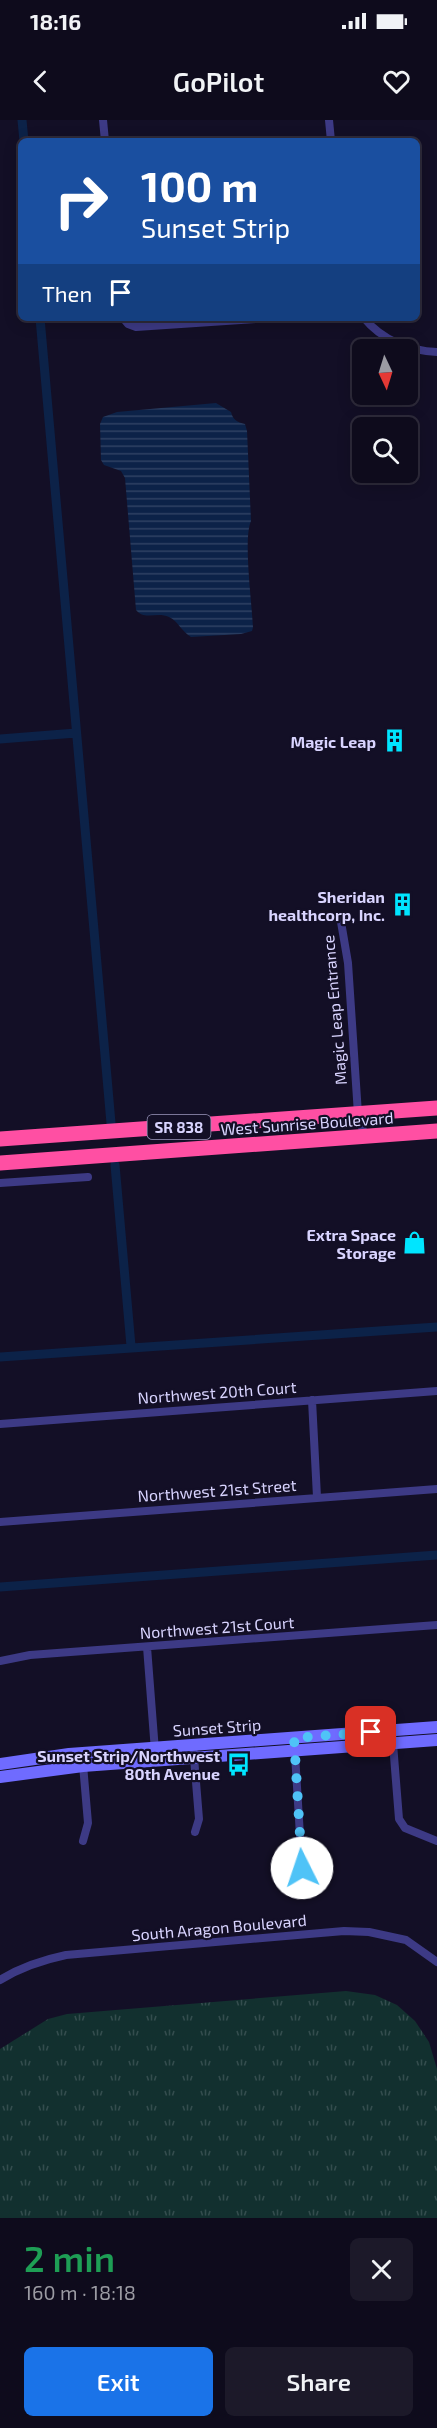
<!DOCTYPE html>
<meta charset="utf-8">
<style>
body{margin:0;font-family:"Exo 2",sans-serif;background:#1c1929;color:#f1f3f6;height:100vh;display:flex;flex-direction:column;font-size:22px;white-space:nowrap}
*{box-sizing:border-box;margin:0}
p{font-size:20px;color:#9b9ba3}
.icon{flex:none;width:33px;height:33px;fill:none;stroke:currentColor;stroke-width:2;stroke-linecap:round;stroke-linejoin:round}
.map{position:relative;height:2098px;overflow:hidden}
.side{display:flex;flex-direction:column;background:#0e0b1c;flex:1}
.side>*{flex:none}
.guide{position:absolute;left:18px;top:18px;width:402px;height:183px;border-radius:9px;box-shadow:0 3px 15px #0003,0 0 0 2px #2e2b3b;background:#1a4fa0;color:#fff;overflow:hidden}
.needle{width:39px;rotate:176deg}
.buttons{position:absolute;left:352px;top:219px;display:grid;gap:12px}
.buttons a{display:grid;place-items:center;width:66px;height:66px;border-radius:9px;background:#0e0b1c;box-shadow:0 3px 15px #0003,0 0 0 2px #2e2b3b;font-size:30px}
.pin{position:absolute;display:grid;place-items:center;width:51px;height:51px;color:#fff;margin:-26px;border-radius:12px;box-shadow:0 3px 9px #0006}
.me{position:absolute;width:66px;margin:-33px;rotate:356deg;stroke-linejoin:round;filter:drop-shadow(0 0 4px #0008)}
.turn{display:flex;align-items:center;gap:21px;height:126px;padding:0 24px;font-size:27px}
.turn .icon{width:78px;height:78px;stroke-width:2.5}
.turn b{display:block;font-size:42px;line-height:51px}
.then{display:flex;align-items:center;height:57px;padding:0 24px;background:#0003;gap:12px;font-size:22px}
.round{display:grid;place-items:center;flex:none;width:63px;height:63px;border-radius:9px;background:#1c1929}
.headline{display:flex;align-items:center;justify-content:space-between;height:102px;padding:0 24px}
h1{font-size:36px;font-weight:600;line-height:45px;color:#1e9e55}
.cta{display:flex;gap:12px;margin-top:auto;padding:12px 24px}
.cta a{flex:1;height:69px;border-radius:9px;background:#1a73e8;color:#fff;font-size:24px;font-weight:600;line-height:69px;text-align:center}
.cta a+a{background:#1c1929;color:#f1f3f6}
.status{display:flex;justify-content:space-between;align-items:center;height:42px;padding:0 30px;background:#0e0b1c;direction:ltr}
.status svg{height:16px;fill:currentColor}
header{display:flex;justify-content:space-between;align-items:center;height:78px;padding:0 24px;background:#0e0b1c;font-size:27px;font-weight:600}
.map>svg:first-child{display:block}
</style>
<div class="status"><b>18:16</b><svg viewBox="0 0 49 12"><path d="M0 12V9h3v3zM5 12V6h3v6zM10 12V3h3v9zM15 12V0h3v12zM26 1h20v11H26zM47 4h2v5h-2z"/></svg></div>
<header><svg class="icon" aria-label="back" viewBox="0 0 24 24"><path d="M15 5l-7 7 7 7"/></svg>GoPilot<svg class="icon" aria-label="heart" viewBox="0 0 24 24"><path d="M12 20l-8-8c-3-5 5-10 8-4 3-6 11-1 8 4z"/></svg></header>
<div class="map">
<svg width="437" height="2098" viewBox="0 0 437 2098">
<defs>
<pattern id="grass-tufts" width="24" height="20" patternUnits="userSpaceOnUse" patternTransform="scale(1.5)"><rect width="24" height="20" fill="#12302f"/><path d="M3 7l-1-3M5 7V3M7 7l1-3M15 17l-1-3M17 17v-4M19 17l1-3" fill="none" stroke="#344d4e"/></pattern>
<pattern id="water-rules" width="6" height="5" patternUnits="userSpaceOnUse" patternTransform="scale(1.5)"><rect width="6" height="5" fill="#0c2248"/><path d="M0 2.5h6" fill="none" stroke="#2f4163"/></pattern>
</defs>
<rect width="100%" height="100%" fill="#130f26"/>
<path fill="url(#grass-tufts)" d="M346,1871L375,1875L397,1885L415,1901L429,1922L437,1949V2098H0V1929L48,1899L67,1894Z"/>
<path fill="url(#water-rules)" d="M216,283L231,292C233,300 237,302 245,304L247,311L251,401C243,419 252,483 253,507L252,511L241,514L191,517C182,512 178,501 169,497C157,491 145,501 136,490L125,358L121,351L104,345L101,340L100,304L103,297L117,292Z"/>
<g fill="none" stroke-linecap="round" stroke-linejoin="round">
<path stroke="#0c2248" stroke-width="9" d="M22,0L24,21
M40,198L111,1003
M0,619L76,613
M115,1045L131,1226
M0,1237L437,1207
M0,1467L437,1435"/>
<path stroke="#3d3a85" stroke-width="8" d="M103,0L105,21
M329,0L331,21
M123,198L128,204L136,207L269,198
M364,198C382,220 409,231 437,232
M340,796L348,843L358,994L365,1017
M0,1063L88,1057
M312,1280L317,1377
M0,1304L437,1271
M0,1402L437,1369
M147,1527L155,1631
M0,1541L30,1535L437,1505
M392,1611L399,1699L405,1708L437,1721
M294,1618L302,1748
M193,1625L199,1699L195,1712
M82,1633L88,1703L83,1721
M0,1860C21,1847 42,1840 66,1835L344,1811L369,1812L406,1820L437,1842"/>
<path stroke="#6f6bff" stroke-width="12" d="M0,1644L69,1634L437,1607
M0,1657L83,1646L437,1620"/>
<path stroke="#ff4fa3" stroke-width="15" d="M0,1019L437,988
M0,1043L437,1011"/>
</g>
<g fill="none" stroke-linecap="round" stroke-linejoin="round">
<path stroke="#4fc3f7" stroke-width="10" stroke-dasharray="0 18" d="M302,1748L294,1618L371,1612"/>
</g>
<defs>
<symbol id="building-bare" viewBox="-9 -9 18 18"><path d="M-4-6H4V6H1V3H-1V6H-4ZM-2.5-4.3h1.7v1.8h-1.7ZM.8-4.3h1.7v1.8H.8ZM-2.5-1h1.7V.8h-1.7ZM.8-1h1.7V.8H.8Z" fill="#00e5ff" stroke="#130f26" stroke-width="2.5" paint-order="stroke"/></symbol>
<symbol id="shop-bare" viewBox="-9 -9 18 18"><path d="M-5-2.5h2.3a2.7 3.5 0 0 1 5.4 0H5L5.5 6h-11ZM-1.5-2.5h3a1.5 2.3 0 0 0-3 0Z" fill="#00e5ff" stroke="#130f26" stroke-width="2.5" paint-order="stroke"/></symbol>
<symbol id="bus-bare" viewBox="-9 -9 18 18"><path d="M-5-6H5V4H4V6H2V4H-2V6H-4V4H-5ZM-3.5-4V0h7V-4ZM-3.5 1.2v1.5H-2V1.2ZM2 1.2v1.5H3.5V1.2Z" fill="#00e5ff" stroke="#130f26" stroke-width="2.5" paint-order="stroke"/></symbol>
</defs>
<g fill-rule="evenodd">
<use href="#building-bare" x="378" y="604" width="33" height="33"/>
<use href="#building-bare" x="386" y="768" width="33" height="33"/>
<use href="#shop-bare" x="398" y="1106" width="33" height="33"/>
<use href="#bus-bare" x="222" y="1628" width="33" height="33"/>
</g>
<g text-anchor="middle" dominant-baseline="central" stroke-width="4.5" stroke-linejoin="round" paint-order="stroke">
<rect fill="#130f26" stroke="#9e99be" stroke-width="1.5" x="147.5" y="995" width="63" height="24" rx="4.5"/>
<g font-size="15" font-weight="bold" fill="#d9d4ff">
<text x="179" y="1007">SR 838</text>
</g>
<g font-size="16" font-weight="bold" fill="#d9d4ff" stroke="#130f26" text-anchor="end">
<text x="376" y="621">Magic Leap</text>
<text x="385" y="776">Sheridan<tspan x="385" dy="18">healthcorp, Inc.</tspan></text>
<text x="396" y="1114">Extra Space<tspan x="396" dy="18">Storage</tspan></text>
<text x="220" y="1635">Sunset Strip/Northwest<tspan x="220" dy="18">80th Avenue</tspan></text>
</g>
<g font-size="16" fill="#d9d4ff" stroke="#130f26">
<text transform="translate(334 890) rotate(-95)">Magic Leap Entrance</text>
<text transform="translate(307 1003) rotate(-4)">West Sunrise Boulevard</text>
<text transform="translate(217 1272) rotate(-4)">Northwest 20th Court</text>
<text transform="translate(217 1370) rotate(-4)">Northwest 21st Street</text>
<text transform="translate(217 1507) rotate(-4)">Northwest 21st Court</text>
<text transform="translate(217 1607) rotate(-4)">Sunset Strip</text>
<text transform="translate(219 1807) rotate(-5)">South Aragon Boulevard</text>
</g>
</g>
</svg>
<div class="buttons">
<a><svg class="needle" viewBox="-14 -14 28 28"><path d="M0-13l5 13h-10z" fill="#e53935"/><path d="M0 13l5-13h-10z" fill="#9b9ba3"/></svg></a>
<a><svg class="icon" aria-label="search" viewBox="0 0 24 24"><circle cx="10" cy="10" r="6"/><path d="M15 15l6 6"/></svg></a>
</div>
<div class="pin" style="left:371px;top:1612px;background:#d93025"><svg class="icon" aria-label="arrive" viewBox="0 0 24 24"><path d="M6 21V4h12l-3 4 3 4H6"/></svg></div>
<svg class="me" style="left:302px;top:1748px" viewBox="-20 -20 40 40"><circle r="19" fill="#fff"/><path d="M0-13L10 11 0 6-10 11z" fill="#4fc3f7"/></svg>
<div class="guide">
<div class="turn"><svg class="icon" aria-label="right" viewBox="0 0 24 24"><path d="M7 20v-9h11M14 6l5 5-5 5"/></svg><div><b>100 m</b>Sunset Strip</div></div>
<div class="then">Then<svg class="icon" aria-label="arrive" viewBox="0 0 24 24"><path d="M6 21V4h12l-3 4 3 4H6"/></svg></div>
</div>
</div>
<section class="side">
<div class="headline"><div><h1>2 min</h1><p>160 m · 18:18</p></div><a class="round"><svg class="icon" aria-label="close" viewBox="0 0 24 24"><path d="M6 6l12 12M18 6L6 18"/></svg></a></div>
<div class="cta"><a>Exit</a><a>Share</a></div>
</section>
